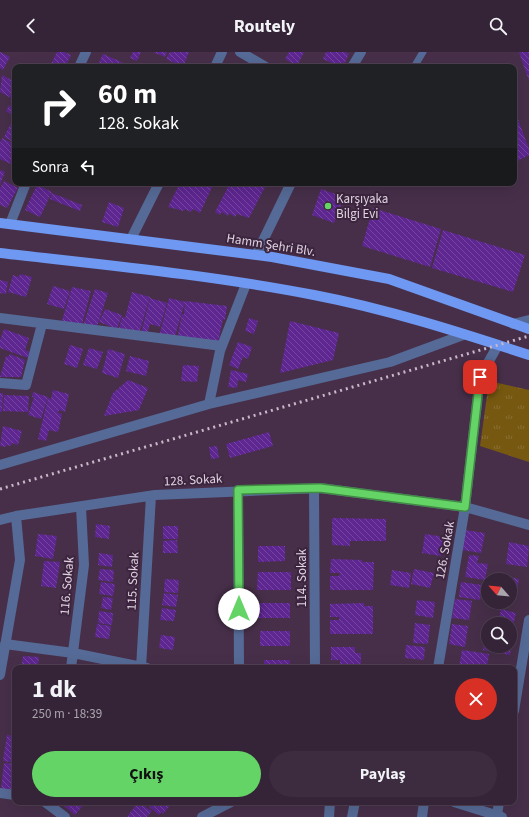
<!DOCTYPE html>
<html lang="tr">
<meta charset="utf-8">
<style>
body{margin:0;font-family:"Source Sans 3",sans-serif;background:#3d2b3f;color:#f1f3f6;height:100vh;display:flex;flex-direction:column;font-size:15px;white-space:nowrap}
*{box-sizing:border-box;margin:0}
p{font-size:13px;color:#aaa4ad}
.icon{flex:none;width:22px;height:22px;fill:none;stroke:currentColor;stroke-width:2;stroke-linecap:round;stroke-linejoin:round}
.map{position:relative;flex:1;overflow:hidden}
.panel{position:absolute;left:12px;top:613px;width:505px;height:140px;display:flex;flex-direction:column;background:#352337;border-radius:8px;box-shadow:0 4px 16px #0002,0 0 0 1px #4f4052}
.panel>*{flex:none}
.banner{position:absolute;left:12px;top:12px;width:505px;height:122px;border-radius:8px;box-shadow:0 4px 16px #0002,0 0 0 1px #4f4052;background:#202124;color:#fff;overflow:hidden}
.needle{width:26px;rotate:297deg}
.tools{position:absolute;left:481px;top:521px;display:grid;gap:8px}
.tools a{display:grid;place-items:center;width:36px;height:36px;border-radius:50%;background:#352337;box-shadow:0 4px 16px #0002,0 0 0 1px #4f4052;font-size:20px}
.pin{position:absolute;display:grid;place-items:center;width:34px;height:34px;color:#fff;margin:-17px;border-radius:8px;box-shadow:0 2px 6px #0006}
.me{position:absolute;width:44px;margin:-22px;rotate:0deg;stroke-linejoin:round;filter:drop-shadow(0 0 3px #0008)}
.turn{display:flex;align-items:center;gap:14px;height:84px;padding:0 20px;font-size:18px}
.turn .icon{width:52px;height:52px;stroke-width:2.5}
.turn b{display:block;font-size:28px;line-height:34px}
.then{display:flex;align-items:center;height:38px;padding:0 20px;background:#0003;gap:8px;font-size:15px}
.round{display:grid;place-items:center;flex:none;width:42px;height:42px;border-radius:21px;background:#3d2b3f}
.summary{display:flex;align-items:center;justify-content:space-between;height:68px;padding:0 20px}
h1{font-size:24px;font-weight:700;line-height:30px}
.action{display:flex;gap:8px;margin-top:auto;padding:8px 20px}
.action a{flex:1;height:46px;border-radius:24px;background:#65d467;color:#111;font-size:16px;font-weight:700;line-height:46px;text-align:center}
.action a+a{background:#3d2b3f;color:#f1f3f6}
header{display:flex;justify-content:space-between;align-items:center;height:52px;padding:0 20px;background:#352337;font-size:18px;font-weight:700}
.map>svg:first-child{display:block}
</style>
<header><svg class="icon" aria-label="back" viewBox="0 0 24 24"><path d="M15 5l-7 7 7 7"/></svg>Routely<svg class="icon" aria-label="search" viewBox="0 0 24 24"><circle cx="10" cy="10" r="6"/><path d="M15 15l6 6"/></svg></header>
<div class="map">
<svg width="529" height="765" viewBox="0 0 529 765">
<defs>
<pattern id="grass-tufts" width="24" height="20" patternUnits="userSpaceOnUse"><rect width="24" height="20" fill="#765810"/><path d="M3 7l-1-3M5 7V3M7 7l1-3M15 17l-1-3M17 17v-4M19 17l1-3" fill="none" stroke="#896f33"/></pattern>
<pattern id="building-back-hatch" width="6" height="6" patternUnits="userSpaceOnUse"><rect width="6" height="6" fill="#5e2690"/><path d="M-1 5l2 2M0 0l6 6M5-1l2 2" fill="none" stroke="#75459f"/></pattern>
</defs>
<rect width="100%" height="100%" fill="#472f49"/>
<path fill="url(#grass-tufts)" d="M489,329L529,338V410L480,394Z"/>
<path fill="url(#building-back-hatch)" d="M0,0L10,5L3,18L0,16Z
M57,0H64L71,3L65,15H58L51,12Z
M133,0H141L137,9L130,6Z
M153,0H167L165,5Z
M170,0H189L183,15L166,7Z
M289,0H304L297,14L285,7Z
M326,0H345L349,2L343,15H341L323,7Z
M519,0H529V29Z
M103,2L133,15H97Z
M2,23L15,30V38L11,46L0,40Z
M15,40V52L10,50Z
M9,53L15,57V65L6,59Z
M514,56L529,97V103L514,111Z
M11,71L15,73V91L4,85Z
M2,86L15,92V114L0,107V91Z
M0,118L5,120L0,133Z
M4,129L18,136L7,156L0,153V136Z
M180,131H214L200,161L193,157L191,160L185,157L184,159L168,155Z
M230,131H262L266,133L249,166L237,162L235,165L229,161L228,164L222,160L220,163L215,160Z
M37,133L52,140L40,165L25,158Z
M321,137L344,145L334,171L312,163Z
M52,141L82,153L80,159L50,147Z
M109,150L124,156L118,175L102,170Z
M373,156L441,177L430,215L362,194Z
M443,178L525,203L513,240L432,216Z
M20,222L32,225L26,245L8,240L13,223L19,225Z
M0,228L8,230L6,242L0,241Z
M53,234L70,239L64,257L47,252Z
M72,235L91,239L81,276L61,272Z
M95,237L108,241L96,278L83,274Z
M132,240L150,245L139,282L119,276L122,265L125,266Z
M150,246L167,251L160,275L150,272L147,283L141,281Z
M169,246L185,250L174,288L159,284Z
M185,249L227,254L225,268L223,267L218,291L177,287L182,262H184Z
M105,257L122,263L117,277L99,270Z
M249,266L258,269L254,282L245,279Z
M290,269L339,281L333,308L280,321Z
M4,277L29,286L25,298L30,300L28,306L0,296V288Z
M238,290L252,295L248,307L243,305L238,317L229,313Z
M70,293L83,297L77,316L64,312Z
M89,296L103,300L97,317L83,313Z
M108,297L125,302L118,326L102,321Z
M10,302L25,308L21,325H0L6,304L8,305Z
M130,304L149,309L146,324L126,319Z
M183,313L199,314L197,330L181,329Z
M231,318L248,322L246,330L238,328L237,336L228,335Z
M128,328L148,336L139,358L104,364L113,341Z
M53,338L69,342L65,360L59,358L58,361L62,362L58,380L49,378L46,389L38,387L48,346L51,347Z
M33,340L48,345L41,367L28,363L34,345H32Z
M0,341H3L2,360H0Z
M4,343L29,344L28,360L3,359Z
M3,374L22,379L18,393L12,391L11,394L6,393V395L0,394Z
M269,380L273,394L230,406L226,392Z
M217,394L219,406L211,407L209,395Z
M332,466L386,467V489H350V494L332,493Z
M96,472L110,474L109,487L95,485Z
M163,474H178V487H163Z
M465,478L485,481L481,501L462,498Z
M38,482L57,484L53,507L35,504Z
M425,482L444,485L441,504L422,501Z
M177,488L178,501H163V489Z
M509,490L529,494L527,515L506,512Z
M258,494H285V509L258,510Z
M99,501L113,503L112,515L98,513Z
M469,503L479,504L477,511L488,512L485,528L465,525Z
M331,507L362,508V510H374L373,538H330V524H339L340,521H330Z
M44,509L60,510L56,536L41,534Z
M100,517L114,518L113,530L98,528Z
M414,517L434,521L430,536L411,532Z
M392,518L411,521L409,536L390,533Z
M258,520H291V538H257Z
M504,524L519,527L515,549L510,548V528H503Z
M165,527L179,528L178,541L164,540Z
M101,530L115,532L113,544L99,542Z
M461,530L482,533L480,548L459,545Z
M164,541L178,543L176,555L162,553Z
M103,545L113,546L111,558L101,556Z
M455,547L472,549L469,568L452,566Z
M417,548L435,550L433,566L415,563Z
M258,551H290V566H258Z
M364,551V554H373V582H330V568H339V565H330V552Z
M162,556L176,558L174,569L160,568Z
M501,557L516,561L511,583L510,572H498Z
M99,559L113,561L112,573L98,571Z
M415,571L430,573L428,592L413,591Z
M97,572L111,574L109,587L95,585Z
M452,572L468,574L465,595L449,592Z
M260,579H290V594H260Z
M161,583L175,585L173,598L159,596Z
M484,589L488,590V594H510V590H512L510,603L483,598Z
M406,593L425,595L424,608L405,606Z
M331,595H355V601H361V616H330V612H340V608H331Z
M462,598L489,602L487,616L459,615Z
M23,604L39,605L38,616H21Z
M264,608H290V616H264Z
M14,660H15V683H11Z
M7,683L15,684V711L3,709Z
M4,711L15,712V738L1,737Z
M65,750H86L75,763L63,753Z
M138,750L152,759L147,765H127Z
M152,750H173L163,762L161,760L159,763L149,755Z"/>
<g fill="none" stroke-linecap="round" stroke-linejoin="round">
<path stroke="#556a96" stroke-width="7" d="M414,15L423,0"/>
<path stroke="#556a96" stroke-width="10" d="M240,0L266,15
M79,15L86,0
M215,15L222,0
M352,15L361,0
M10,172L26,131
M131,187L159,131
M256,203L291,131
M0,266L222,294
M513,272L529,268
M0,331L26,333L42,272
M209,352L220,299L246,232
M0,413L209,352L390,310L463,283
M314,436L315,616
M238,438L239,616
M0,468L16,464L155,443L320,436L465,455L529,473
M5,592L73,601L147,616
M71,616L84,513L81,455
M141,616L151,444
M438,616L465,455L480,325L498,293
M0,623L20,508L16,464
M514,659L529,568
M0,741L15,743
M45,750L65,765
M454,750L502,765
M497,763L499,750
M202,765L231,750
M329,765L330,750
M352,765L355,750
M422,765L424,750"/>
<path stroke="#6e98f2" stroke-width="10" d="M0,171L272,205L389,227L529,277
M0,201C105,213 211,223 314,243C387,257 459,280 529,303"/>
<path stroke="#c8b8c9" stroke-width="3" stroke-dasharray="2 4" stroke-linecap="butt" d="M0,437L529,284"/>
</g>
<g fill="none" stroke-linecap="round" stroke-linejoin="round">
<defs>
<path id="route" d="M239,557L238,438L320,436L465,455L480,325"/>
</defs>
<use href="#route" stroke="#428a43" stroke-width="10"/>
<use href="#route" stroke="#65d467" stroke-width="7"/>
</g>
<circle fill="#65d467" stroke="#3c253e" stroke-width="1.5" cx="328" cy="154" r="4"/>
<g text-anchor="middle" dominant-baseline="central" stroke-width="4" stroke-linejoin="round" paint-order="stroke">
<g font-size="13" fill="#e2d3e3" stroke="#3c253e" text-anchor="start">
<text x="336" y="147">Karşıyaka<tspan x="336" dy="15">Bilgi Evi</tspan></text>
</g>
<g font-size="13" fill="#e2d3e3" stroke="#3c253e">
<text transform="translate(271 193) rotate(9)">Hamm Şehri Blv.</text>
<text transform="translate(193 428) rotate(-3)">128. Sokak</text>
<text transform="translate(445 498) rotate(-80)">126. Sokak</text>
<text transform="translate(302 526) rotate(-90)">114. Sokak</text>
<text transform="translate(133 529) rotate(-87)">115. Sokak</text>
<text transform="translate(67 534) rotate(-85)">116. Sokak</text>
</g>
</g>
</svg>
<div class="tools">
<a><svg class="needle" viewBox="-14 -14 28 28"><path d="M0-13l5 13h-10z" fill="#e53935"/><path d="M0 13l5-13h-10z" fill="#aaa4ad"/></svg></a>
<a><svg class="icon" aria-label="search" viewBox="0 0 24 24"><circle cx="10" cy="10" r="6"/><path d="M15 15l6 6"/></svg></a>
</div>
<div class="pin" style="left:480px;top:325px;background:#d93025"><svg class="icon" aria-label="arrive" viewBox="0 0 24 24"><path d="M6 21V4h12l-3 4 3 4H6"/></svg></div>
<svg class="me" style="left:239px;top:557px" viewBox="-20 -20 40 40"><circle r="19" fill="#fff"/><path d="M0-13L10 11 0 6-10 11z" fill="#65d467"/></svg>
<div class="banner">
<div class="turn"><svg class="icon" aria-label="right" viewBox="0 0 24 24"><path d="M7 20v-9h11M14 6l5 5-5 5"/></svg><div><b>60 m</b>128. Sokak</div></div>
<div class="then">Sonra<svg class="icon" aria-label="left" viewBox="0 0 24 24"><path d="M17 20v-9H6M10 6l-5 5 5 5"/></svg></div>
</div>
<section class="panel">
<div class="summary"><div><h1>1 dk</h1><p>250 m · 18:39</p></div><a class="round" style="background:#d93025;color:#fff"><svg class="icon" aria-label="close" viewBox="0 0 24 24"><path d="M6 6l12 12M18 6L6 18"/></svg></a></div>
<div class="action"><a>Çıkış</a><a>Paylaş</a></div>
</section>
</div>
